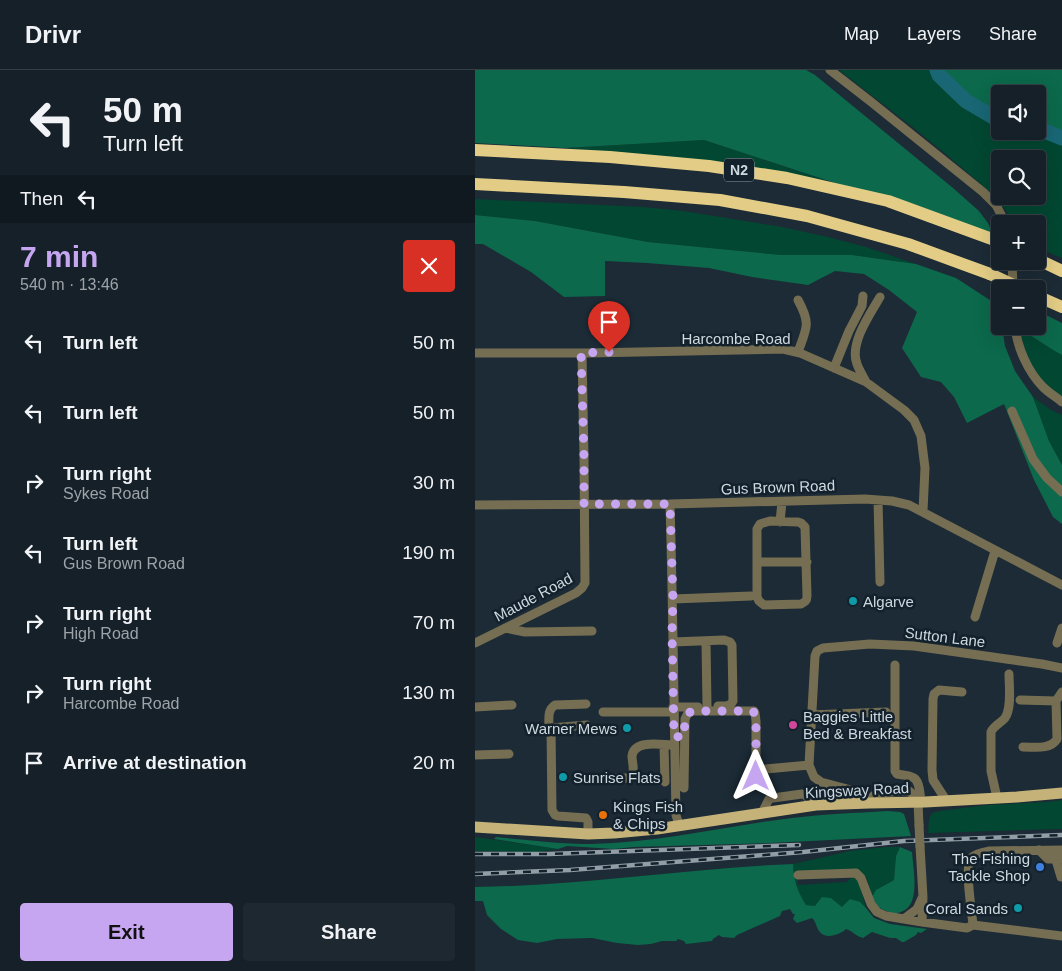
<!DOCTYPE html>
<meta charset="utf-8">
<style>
body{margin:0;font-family:Arial,sans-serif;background:#1e2830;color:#f1f3f6;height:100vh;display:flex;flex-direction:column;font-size:19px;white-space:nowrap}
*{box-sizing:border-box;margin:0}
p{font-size:16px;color:#9da3a8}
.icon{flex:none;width:28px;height:28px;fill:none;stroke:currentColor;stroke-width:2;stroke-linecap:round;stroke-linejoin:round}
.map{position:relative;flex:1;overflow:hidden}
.sheet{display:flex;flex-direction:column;background:#152028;width:475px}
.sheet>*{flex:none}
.guide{background:#152028;color:#f1f3f6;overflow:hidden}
.fabs{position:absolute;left:516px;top:15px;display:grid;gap:10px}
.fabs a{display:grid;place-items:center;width:55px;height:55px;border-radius:5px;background:#152028;box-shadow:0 5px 20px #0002,0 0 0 1px #343e45;font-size:25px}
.pin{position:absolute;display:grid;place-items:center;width:42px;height:42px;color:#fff;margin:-51px -21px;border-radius:50% 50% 50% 0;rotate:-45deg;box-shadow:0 0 5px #0007}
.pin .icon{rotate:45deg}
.me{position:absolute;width:55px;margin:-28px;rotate:0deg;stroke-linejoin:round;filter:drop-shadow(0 0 4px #0008)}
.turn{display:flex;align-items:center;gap:18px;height:105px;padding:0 20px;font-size:22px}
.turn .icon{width:65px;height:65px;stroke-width:2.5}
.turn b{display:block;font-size:35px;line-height:42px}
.then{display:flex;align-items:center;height:48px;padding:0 20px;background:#0003;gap:10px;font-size:19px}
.round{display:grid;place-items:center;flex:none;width:52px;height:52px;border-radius:5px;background:#1e2830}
.head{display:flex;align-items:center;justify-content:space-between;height:85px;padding:0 20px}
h1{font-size:30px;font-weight:600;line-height:38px;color:#c6a6f0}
.action{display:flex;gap:10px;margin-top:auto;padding:10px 20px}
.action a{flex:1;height:58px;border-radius:5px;background:#c6a6f0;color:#111;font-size:20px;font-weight:600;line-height:58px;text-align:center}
.action a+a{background:#1e2830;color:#f1f3f6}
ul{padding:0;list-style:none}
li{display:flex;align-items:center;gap:15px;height:70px;padding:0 20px}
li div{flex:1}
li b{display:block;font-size:19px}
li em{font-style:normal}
header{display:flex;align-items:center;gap:30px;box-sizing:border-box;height:70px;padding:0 25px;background:#152028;border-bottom:1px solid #343e45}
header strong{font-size:24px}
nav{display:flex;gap:28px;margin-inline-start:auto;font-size:18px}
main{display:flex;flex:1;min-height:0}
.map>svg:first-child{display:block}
</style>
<header>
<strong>Drivr</strong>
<nav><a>Map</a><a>Layers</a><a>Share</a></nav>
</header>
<main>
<section class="sheet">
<div class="guide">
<div class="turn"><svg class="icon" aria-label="left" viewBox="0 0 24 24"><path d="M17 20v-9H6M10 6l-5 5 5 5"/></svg><div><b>50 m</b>Turn left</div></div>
<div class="then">Then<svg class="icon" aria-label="left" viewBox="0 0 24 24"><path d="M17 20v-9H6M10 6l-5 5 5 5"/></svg></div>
</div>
<div class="head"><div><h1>7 min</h1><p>540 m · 13:46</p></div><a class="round" style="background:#d93025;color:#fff"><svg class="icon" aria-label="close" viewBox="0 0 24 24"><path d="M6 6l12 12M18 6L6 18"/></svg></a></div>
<ul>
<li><svg class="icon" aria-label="left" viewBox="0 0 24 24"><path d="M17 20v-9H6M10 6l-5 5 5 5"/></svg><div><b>Turn left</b></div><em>50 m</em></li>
<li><svg class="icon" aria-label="left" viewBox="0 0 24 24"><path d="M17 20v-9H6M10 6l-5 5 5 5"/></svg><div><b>Turn left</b></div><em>50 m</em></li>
<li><svg class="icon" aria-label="right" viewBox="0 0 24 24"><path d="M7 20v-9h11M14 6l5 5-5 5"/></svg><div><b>Turn right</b><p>Sykes Road</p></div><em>30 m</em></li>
<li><svg class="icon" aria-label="left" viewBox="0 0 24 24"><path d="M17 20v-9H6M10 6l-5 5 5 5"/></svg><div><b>Turn left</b><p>Gus Brown Road</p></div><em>190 m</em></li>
<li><svg class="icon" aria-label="right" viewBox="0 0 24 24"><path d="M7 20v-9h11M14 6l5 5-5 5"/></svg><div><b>Turn right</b><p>High Road</p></div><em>70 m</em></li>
<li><svg class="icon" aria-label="right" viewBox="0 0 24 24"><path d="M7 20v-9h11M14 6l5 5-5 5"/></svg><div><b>Turn right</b><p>Harcombe Road</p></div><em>130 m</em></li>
<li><svg class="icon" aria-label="arrive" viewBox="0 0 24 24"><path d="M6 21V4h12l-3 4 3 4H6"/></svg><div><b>Arrive at destination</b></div><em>20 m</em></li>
</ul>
<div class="action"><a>Exit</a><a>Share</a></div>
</section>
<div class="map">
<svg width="587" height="901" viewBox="0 0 587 901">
<rect width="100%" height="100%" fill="#1c2b36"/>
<path fill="#024731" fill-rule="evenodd" d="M364,0H468L494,27L525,45V61H562L563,53L587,63V188L563,178L562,154H538C528,130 506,114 487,98C447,63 405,32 364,0ZM525,89H562V126H525Z
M229,70L353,111L149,84L90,78Z
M0,129L168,137L208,141L307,157L353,167L391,177L441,194L377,185H306L173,172L60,151L0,145Z
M544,258L578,280L587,285V327C582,323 576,319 571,315C556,299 549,279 544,258Z
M558,327L576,340L587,345V395L574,371Z
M587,730V759L453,763L454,749L457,743L465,741L512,735L573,732Z
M0,767L83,779L61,782L0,781Z
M411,777H425L421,786L419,810L409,815L397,827L392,809L388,804L322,803L323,815L372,812L377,806L382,810L384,812L391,838L385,832L367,837L356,828L340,836L331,835C322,820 319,812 318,794L375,781Z"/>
<path fill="#0c694b" d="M0,0H331L340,5L478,118L504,141L513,153L518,165L229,70L90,78L0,73Z
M468,0H587V63L563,53L562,24H525V45L494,27Z
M0,145L60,151L173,172L306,185H377L441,194L481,208L521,234L525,247V256H527L530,276L540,301L558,327L574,371L587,395V454L578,447L559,410L529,334L492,353L479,327L466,312L446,307L427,278L442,242L414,220L389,204L360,201L333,215L277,207L234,198L172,193L130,191V226L89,227L56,202L8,174H0Z
M563,241L587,253V285L578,280L544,258V256H562Z
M412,741L425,742L429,744L436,766L295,773L158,777L139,779L92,776L83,779L19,769L21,767C53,770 85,774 116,774C184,773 250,756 317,748C349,744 380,743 412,741Z
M425,777L437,782C438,797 445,831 430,840C427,842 422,843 419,844L404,838L397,827L401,820L419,810L421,786Z
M318,794C319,812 322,820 331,835L340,836L347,827L356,828L367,837L375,829L385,832L391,838L399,848L415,854L452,859L446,863L443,862L441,865L429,872H427L421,868H415L397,862L388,868C380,866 378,861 371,859C366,864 351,870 345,862C341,858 342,853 337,848L322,853L318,849L320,844H318L315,839L307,841L305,846L262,865L259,868L247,867L244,865L238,869L237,871L211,874L209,871L203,869L201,871H187L176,874L163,875L142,873L117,868L82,869L62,873L43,870L26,859L12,845L8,831H0V817C106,816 212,798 318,794Z"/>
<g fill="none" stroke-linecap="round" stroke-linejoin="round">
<path stroke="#196675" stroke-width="15" d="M462,0L464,5L491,31L525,51
M562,58L587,68"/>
<path stroke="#766e52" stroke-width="9" d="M355,0L395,31L508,122L521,135L531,154
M537,191L538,218
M323,230C336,254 332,257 323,282
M540,256C542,277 553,302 568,317C574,323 581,327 587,332
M0,283H114L308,279L325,283L391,312L429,340L439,350L446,366L450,398L448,441
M359,298L374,261L387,236L388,226
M391,312C388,306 384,300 382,294C374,274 395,244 405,227
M537,341L558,389L572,408L587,422
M403,430L405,512
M195,434C198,538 199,641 201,745L204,755
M0,435L195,434L390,429L417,431L434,435L587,515
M295,451L323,452L326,453L330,457L332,526C332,531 330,532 326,534L289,535L284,531L282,527V459L285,454Z
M305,452L307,432
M282,492H332
M198,529L276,526
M500,547L520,481
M30,558L50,562L117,561
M231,571L232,637
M198,572L249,570L255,572L257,575L258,631C255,637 249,636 243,636
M0,573L101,523L107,518L110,513L109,387L107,283
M582,573L587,558
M420,595V701L422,704C427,705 434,705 439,708C445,712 445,725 446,732
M545,630L581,631
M111,634L80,635C72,640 74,649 74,658H76L77,740L80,745L83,746L111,748L113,752V764
M0,637L37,635
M198,637H223
M128,642H199
M336,645L411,642
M76,658L112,655
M189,675L190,712
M548,677C560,677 575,680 582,669L581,631L587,622
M0,685L34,684
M291,699L334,695
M136,708H153L157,705C160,699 157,693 157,686C159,669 187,675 199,675
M209,718L210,649L213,643L217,641H279L280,643L281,651V707
M522,728L516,701V662C519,655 526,653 530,648C537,638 534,616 534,604
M471,730L458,710L457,700L458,629L459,624L464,620L487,622
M394,733L397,727L402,723L434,721L440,726L443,732L444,755
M383,734C382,727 381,724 376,720L346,712L339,707L334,695L340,586L342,581L348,578L395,574L439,576L567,594L587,598
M287,743L294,729L298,728L327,724L330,725L341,735
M445,776L448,827L447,852L492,858L498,855L587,866
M564,780L573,789H587
M581,790L586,807H587
M323,805L381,803L386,808L396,834L402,842L411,846L447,852
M430,848L442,839L447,828
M498,855C497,842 489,797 496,788C501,783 508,782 514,781L587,780"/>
<path stroke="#c4b278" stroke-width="11" d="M0,757L113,764L139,763L182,759L341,735L394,733L450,732L542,727L587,723"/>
<path stroke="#e3cd86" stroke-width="12" d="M0,80L135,87L234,96L312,108L413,131L525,172
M0,114L149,122L245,130L332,146L433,174L515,204
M562,189L587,201
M562,226L587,237"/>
<defs>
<path id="rail" d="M0,784H74L324,775
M0,804L95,800L173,794L328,782L429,771L587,765"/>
</defs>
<use href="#rail" stroke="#929ea6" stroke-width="4.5"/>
<use href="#rail" stroke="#13212c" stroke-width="2.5" stroke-dasharray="8" stroke-linecap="butt"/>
<path stroke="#766e52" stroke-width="9" d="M444,755L445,776"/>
<path stroke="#e3cd86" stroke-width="12" d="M515,204L547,219"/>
</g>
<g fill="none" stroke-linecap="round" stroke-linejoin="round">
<path stroke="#c6a6f0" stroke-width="9" stroke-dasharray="0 16.2" d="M134,282L106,283L109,387V434H195L198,529L197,562L199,667L210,666C210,657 207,646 217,641H278L281,646V706"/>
</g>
<g fill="#0f9aa8" stroke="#13212c" stroke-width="2">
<circle cx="378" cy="531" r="5"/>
<circle cx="152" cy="658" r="5"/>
<circle cx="88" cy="707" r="5"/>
<circle cx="543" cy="838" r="5"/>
</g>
<circle fill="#d1479c" stroke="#13212c" stroke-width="2" cx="318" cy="655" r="5"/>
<circle fill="#e8710a" stroke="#13212c" stroke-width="2" cx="128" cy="745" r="5"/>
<circle fill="#3f7fe0" stroke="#13212c" stroke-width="2" cx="565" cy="797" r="5"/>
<g text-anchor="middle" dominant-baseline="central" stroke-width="5" stroke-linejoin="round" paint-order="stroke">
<rect fill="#13212c" stroke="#96a1a9" stroke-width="1" x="249" y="88.5" width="30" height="23" rx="4"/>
<g font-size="14" font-weight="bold" fill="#ced8df">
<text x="264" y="100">N2</text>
</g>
<g font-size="15" fill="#ced8df" stroke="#13212c">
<text x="261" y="268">Harcombe Road</text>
<text transform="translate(303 417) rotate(-2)">Gus Brown Road</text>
<text transform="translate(58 527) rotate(-28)">Maude Road</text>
<text transform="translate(470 567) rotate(7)">Sutton Lane</text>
<text transform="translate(382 720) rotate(-3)">Kingsway Road</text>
</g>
<g font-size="15" fill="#ced8df" stroke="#13212c" text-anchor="start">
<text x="388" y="531">Algarve</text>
<text x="328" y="646">Baggies Little<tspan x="328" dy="17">Bed &amp; Breakfast</tspan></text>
<text x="142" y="658" text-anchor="end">Warner Mews</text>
<text x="98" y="707">Sunrise Flats</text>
<text x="138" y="736">Kings Fish<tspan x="138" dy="17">&amp; Chips</tspan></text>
<text x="555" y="788" text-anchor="end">The Fishing<tspan x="555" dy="17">Tackle Shop</tspan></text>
<text x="533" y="838" text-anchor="end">Coral Sands</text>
</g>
</g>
</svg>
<div class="fabs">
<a><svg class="icon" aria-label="sound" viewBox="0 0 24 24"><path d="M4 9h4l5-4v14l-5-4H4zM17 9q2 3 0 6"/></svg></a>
<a><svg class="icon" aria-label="search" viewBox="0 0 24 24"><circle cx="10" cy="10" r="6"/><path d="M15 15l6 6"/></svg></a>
<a>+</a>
<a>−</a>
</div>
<div class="pin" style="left:134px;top:282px;background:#d93025"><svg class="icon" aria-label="arrive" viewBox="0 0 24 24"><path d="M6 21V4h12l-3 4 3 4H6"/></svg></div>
<svg class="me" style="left:281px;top:706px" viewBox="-20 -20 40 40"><path d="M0-17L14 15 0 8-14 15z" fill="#c6a6f0" stroke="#fff" stroke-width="4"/></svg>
</div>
</main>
